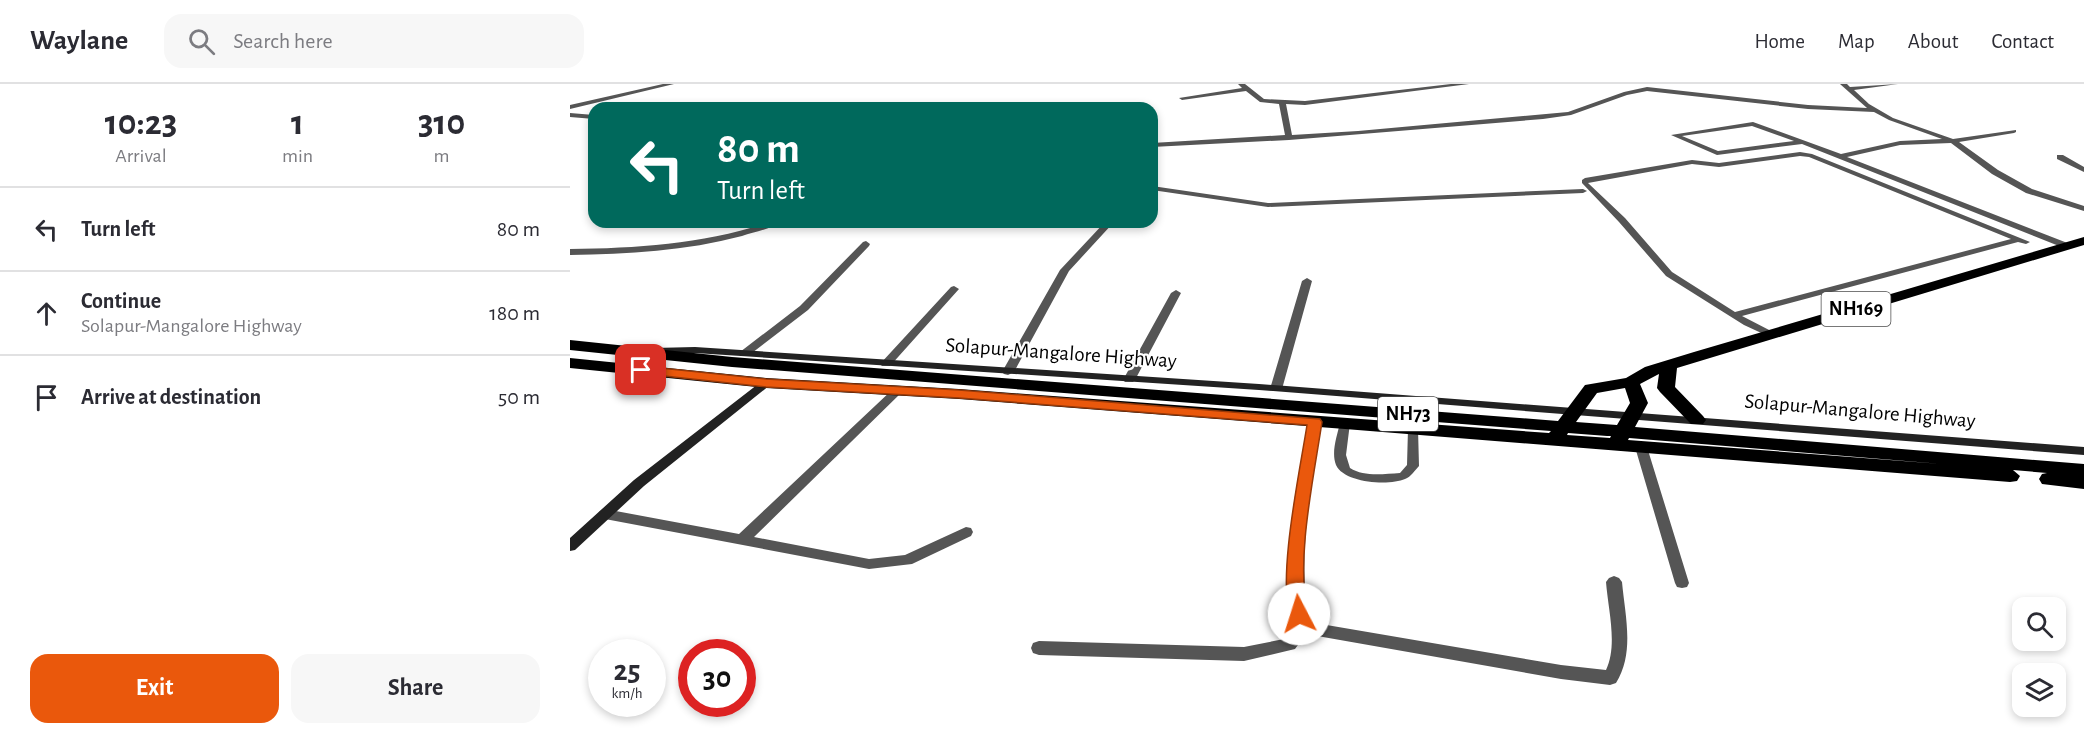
<!DOCTYPE html>
<style>
body{margin:0;font-family:"Alegreya Sans",sans-serif;background:#f7f7f7;color:#2b2b33;height:100vh;display:flex;flex-direction:column;font-size:22px;white-space:nowrap}
*{box-sizing:border-box;margin:0}
p{font-size:20px;color:#7c7c81}
.icon{flex:none;width:33px;height:33px;fill:none;stroke:currentColor;stroke-width:2;stroke-linecap:round;stroke-linejoin:round}
.map{position:relative;flex:1;overflow:hidden}
.panel{display:flex;flex-direction:column;background:#fff;width:570px}
.panel>*{flex:none}
.top-card{position:absolute;left:18px;top:18px;width:570px;height:126px;border-radius:18px;box-shadow:0 3px 9px #0003;background:#00695c;color:#fff;overflow:hidden}
.tools{position:absolute;left:1442px;top:513px;display:grid;gap:12px}
.tools a{display:grid;place-items:center;width:54px;height:54px;border-radius:12px;background:#fff;box-shadow:0 3px 9px #0003;font-size:30px}
.speed{position:absolute;left:18px;top:555px;display:flex;gap:12px;font-size:30px;font-weight:700;text-align:center}
.speed>*{display:grid;place-content:center;width:78px;height:78px;border-radius:50%;background:#fff;box-shadow:0 3px 9px #0003;line-height:1}
.speed small{font-size:15px;font-weight:400}
.speed .limit{border:9px solid #d22;background:#fff;color:#111}
.pin{position:absolute;display:grid;place-items:center;width:51px;height:51px;color:#fff;margin:-26px;border-radius:12px;box-shadow:0 3px 9px #0006}
.me{position:absolute;width:66px;margin:-33px;rotate:355deg;stroke-linejoin:round;filter:drop-shadow(0 0 4px #0008)}
.turn{display:flex;align-items:center;gap:21px;height:126px;padding:0 30px;font-size:27px}
.turn .icon{width:78px;height:78px;stroke-width:2.5}
.turn b{display:block;font-size:42px;line-height:51px}
.eta{display:flex;justify-content:space-evenly;align-items:center;height:102px;text-align:center}
.eta b{font-size:36px;font-weight:600;line-height:42px}
.primary-button{display:flex;gap:12px;margin-top:auto;padding:12px 30px}
.primary-button a{flex:1;height:69px;border-radius:18px;background:#ea580c;color:#fff;font-size:24px;font-weight:600;line-height:69px;text-align:center}
.primary-button a+a{background:#f7f7f7;color:#2b2b33}
ul{padding:0;list-style:none}
li{display:flex;align-items:center;gap:18px;height:84px;padding:0 30px;border-top:2px solid #e1e1e2}
li div{flex:1}
li b{display:block;font-size:22px}
li em{font-style:normal}
header{display:flex;align-items:center;gap:36px;box-sizing:border-box;height:84px;padding:0 30px;background:#fff;border-bottom:2px solid #e1e1e2}
header strong{font-size:28px}
nav{display:flex;gap:33px;margin-inline-start:auto;font-size:21px}
.search{width:420px;height:54px;background:#f7f7f7;display:flex;align-items:center;gap:15px;box-sizing:border-box;padding:0 21px;border-radius:18px;color:#7c7c81;font-size:22px}
main{display:flex;flex:1;min-height:0}
.map>svg:first-child{display:block}
</style>
<header>
<strong>Waylane</strong>
<div class="search"><svg class="icon" aria-label="search" viewBox="0 0 24 24"><circle cx="10" cy="10" r="6"/><path d="M15 15l6 6"/></svg>Search here</div>
<nav><a>Home</a><a>Map</a><a>About</a><a>Contact</a></nav>
</header>
<main>
<section class="panel">
<div class="eta">
<div><b>10:23</b><p>Arrival</p></div>
<div><b>1</b><p>min</p></div>
<div><b>310</b><p>m</p></div>
</div>
<ul>
<li><svg class="icon" aria-label="left" viewBox="0 0 24 24"><path d="M17 20v-9H6M10 6l-5 5 5 5"/></svg><div><b>Turn left</b></div><em>80 m</em></li>
<li><svg class="icon" aria-label="ahead" viewBox="0 0 24 24"><path d="M12 20V5M6 11l6-6 6 6"/></svg><div><b>Continue</b><p>Solapur-Mangalore Highway</p></div><em>180 m</em></li>
<li><svg class="icon" aria-label="arrive" viewBox="0 0 24 24"><path d="M6 21V4h12l-3 4 3 4H6"/></svg><div><b>Arrive at destination</b></div><em>50 m</em></li>
</ul>
<div class="primary-button"><a>Exit</a><a>Share</a></div>
</section>
<div class="map">
<svg width="1514" height="651" viewBox="0 0 1514 651">
<rect width="100%" height="100%" fill="#fff"/>
<g fill="none" stroke-linecap="round" stroke-linejoin="round">
<path fill="#555" fill-rule="evenodd" d="M1230,68L1242,70L1460,158L1456,160L1448,158L1172,232L1203,248L1205,250L1200,253L1174,241L1096,192L1049,138L1012,99V96L1015,94L1122,76L1149,79ZM1230,72L1239,73L1441,155L1165,228L1102,188L1055,134L1018,99L1122,80L1149,83Z
M775,336L780,339L776,371L780,384C794,393 813,390 830,389L837,381L838,345L843,342L848,345L849,382C845,386 841,393 835,395C819,402 774,399 766,381C761,368 767,352 770,339Z
M1071,360L1077,363L1119,499L1117,503L1112,504L1107,503L1105,499L1065,363Z"/>
<path fill="#555" fill-rule="evenodd" d="M93,0H104L0,25V21Z
M668,0H675L694,15L735,17L881,0H899L735,21L716,20L722,51L788,47L998,28L1054,8L1077,3L1238,21L1297,24L1270,0H1277L1280,3L1328,0L1284,6L1299,20L1323,34L1383,55L1446,46V48L1444,49L1389,58L1428,86L1462,105L1514,122V127L1456,109L1422,90L1381,59L1330,61L1277,73L1500,160V164H1494L1232,60L1147,71L1101,51L1183,38L1271,70L1330,57L1372,55L1319,36L1304,28L1238,25L1077,7L1057,11L1001,31L973,35L719,56L582,63V59L715,51L709,20L690,18L676,7L612,16L609,14L672,4ZM1182,42L1224,57L1148,67L1112,52Z
M0,29L24,31V35L0,33Z
M1487,71H1493L1514,83V88L1487,75Z
M582,102L698,119L1013,105L1017,107L1013,109L698,123L582,106Z
M199,138H211C201,145 184,148 172,152C116,167 58,170 0,171V165C68,164 134,160 199,138Z
M535,138H544L499,187L444,288L438,291L434,290L432,288L490,186Z
M296,157L300,160L299,162L238,226L178,272H170L169,270L170,268L230,222L293,158Z
M737,194L742,197L712,305L710,307H702L700,305L732,197Z
M384,202L389,205L320,282H312L310,280L381,203Z
M606,206L611,209L565,296L563,298H555L553,296L601,209Z
M327,304L331,305L333,307L331,309L184,453L299,475L335,471L396,443L401,444L403,448L401,452L342,480L299,485L35,435L30,433L28,430L30,427L35,425L169,450L323,305Z
M745,333L751,337C741,404 727,470 739,538L991,581L1036,586C1048,561 1038,525 1036,498L1039,494L1044,492L1049,494L1052,498C1055,531 1065,569 1046,599L1040,601L991,595L736,550L725,565L674,577L469,571L463,569L461,564L463,559L469,557L674,563L714,555L724,542C712,472 727,406 739,337Z"/>
<path fill="#222" fill-rule="evenodd" d="M125,263L689,300L1514,363V371L689,306L125,269L84,270L79,267L84,264Z
M196,296L202,299L200,301L74,402L5,466L0,467V454L64,396L192,297Z"/>
<path fill="#000" fill-rule="evenodd" d="M1514,153V161L1107,284L1105,303L1133,332L1136,336L1133,340H1121L1090,308L1087,304L1089,290L1087,291L1070,300L1078,319L1065,343L1514,380V405L1472,400L1469,395L1472,390L1477,389L1443,386L1450,392L1447,397L1440,398L775,345L389,315L196,304L0,284V274L196,294L389,305L979,349L981,347L162,283L0,266V256L162,273L988,337L1015,301L1056,294L1075,283L1124,268ZM1055,304L1060,319L1047,341L1006,338L1027,309ZM998,349L1037,352H1041L1040,354L997,351ZM1059,354L1372,380L1058,356Z"/>
</g>
<path fill="#ea580c" stroke="#983908" stroke-width="1.5" d="M71,282L196,295L389,306L750,335L752,338C744,392 725,478 738,530L735,535L729,537L722,535C705,502 731,381 737,341L389,314L196,303L66,289L64,286Z"/>
<g text-anchor="middle" dominant-baseline="central" stroke-width="4.5" stroke-linejoin="round" paint-order="stroke">
<g fill="#fff" stroke="#4c4c4c" stroke-width="1.5">
<rect x="1251.5" y="208" width="69" height="34" rx="4.5"/>
<rect x="808" y="313" width="60" height="34" rx="4.5"/>
</g>
<g font-size="20" font-weight="bold" fill="#000">
<text x="1286" y="225">NH169</text>
<text x="838" y="330">NH73</text>
</g>
<g font-size="21" fill="#000" stroke="#fff">
<text transform="translate(491 269) rotate(4)">Solapur-Mangalore Highway</text>
<text transform="translate(1290 327) rotate(5)">Solapur-Mangalore Highway</text>
</g>
</g>
</svg>
<div class="tools">
<a><svg class="icon" aria-label="search" viewBox="0 0 24 24"><circle cx="10" cy="10" r="6"/><path d="M15 15l6 6"/></svg></a>
<a><svg class="icon" aria-label="layers" viewBox="0 0 24 24"><path d="M12 4l9 5-9 5-9-5zM3 14l9 5 9-5"/></svg></a>
</div>
<div class="speed"><div>25<small>km/h</small></div><div class="limit">30</div></div>
<div class="pin" style="left:71px;top:286px;background:#d93025"><svg class="icon" aria-label="arrive" viewBox="0 0 24 24"><path d="M6 21V4h12l-3 4 3 4H6"/></svg></div>
<svg class="me" style="left:729px;top:530px" viewBox="-20 -20 40 40"><circle r="19" fill="#fff"/><path d="M0-13L10 11 0 6-10 11z" fill="#ea580c"/></svg>
<div class="top-card">
<div class="turn"><svg class="icon" aria-label="left" viewBox="0 0 24 24"><path d="M17 20v-9H6M10 6l-5 5 5 5"/></svg><div><b>80 m</b>Turn left</div></div>
</div>
</div>
</main>
